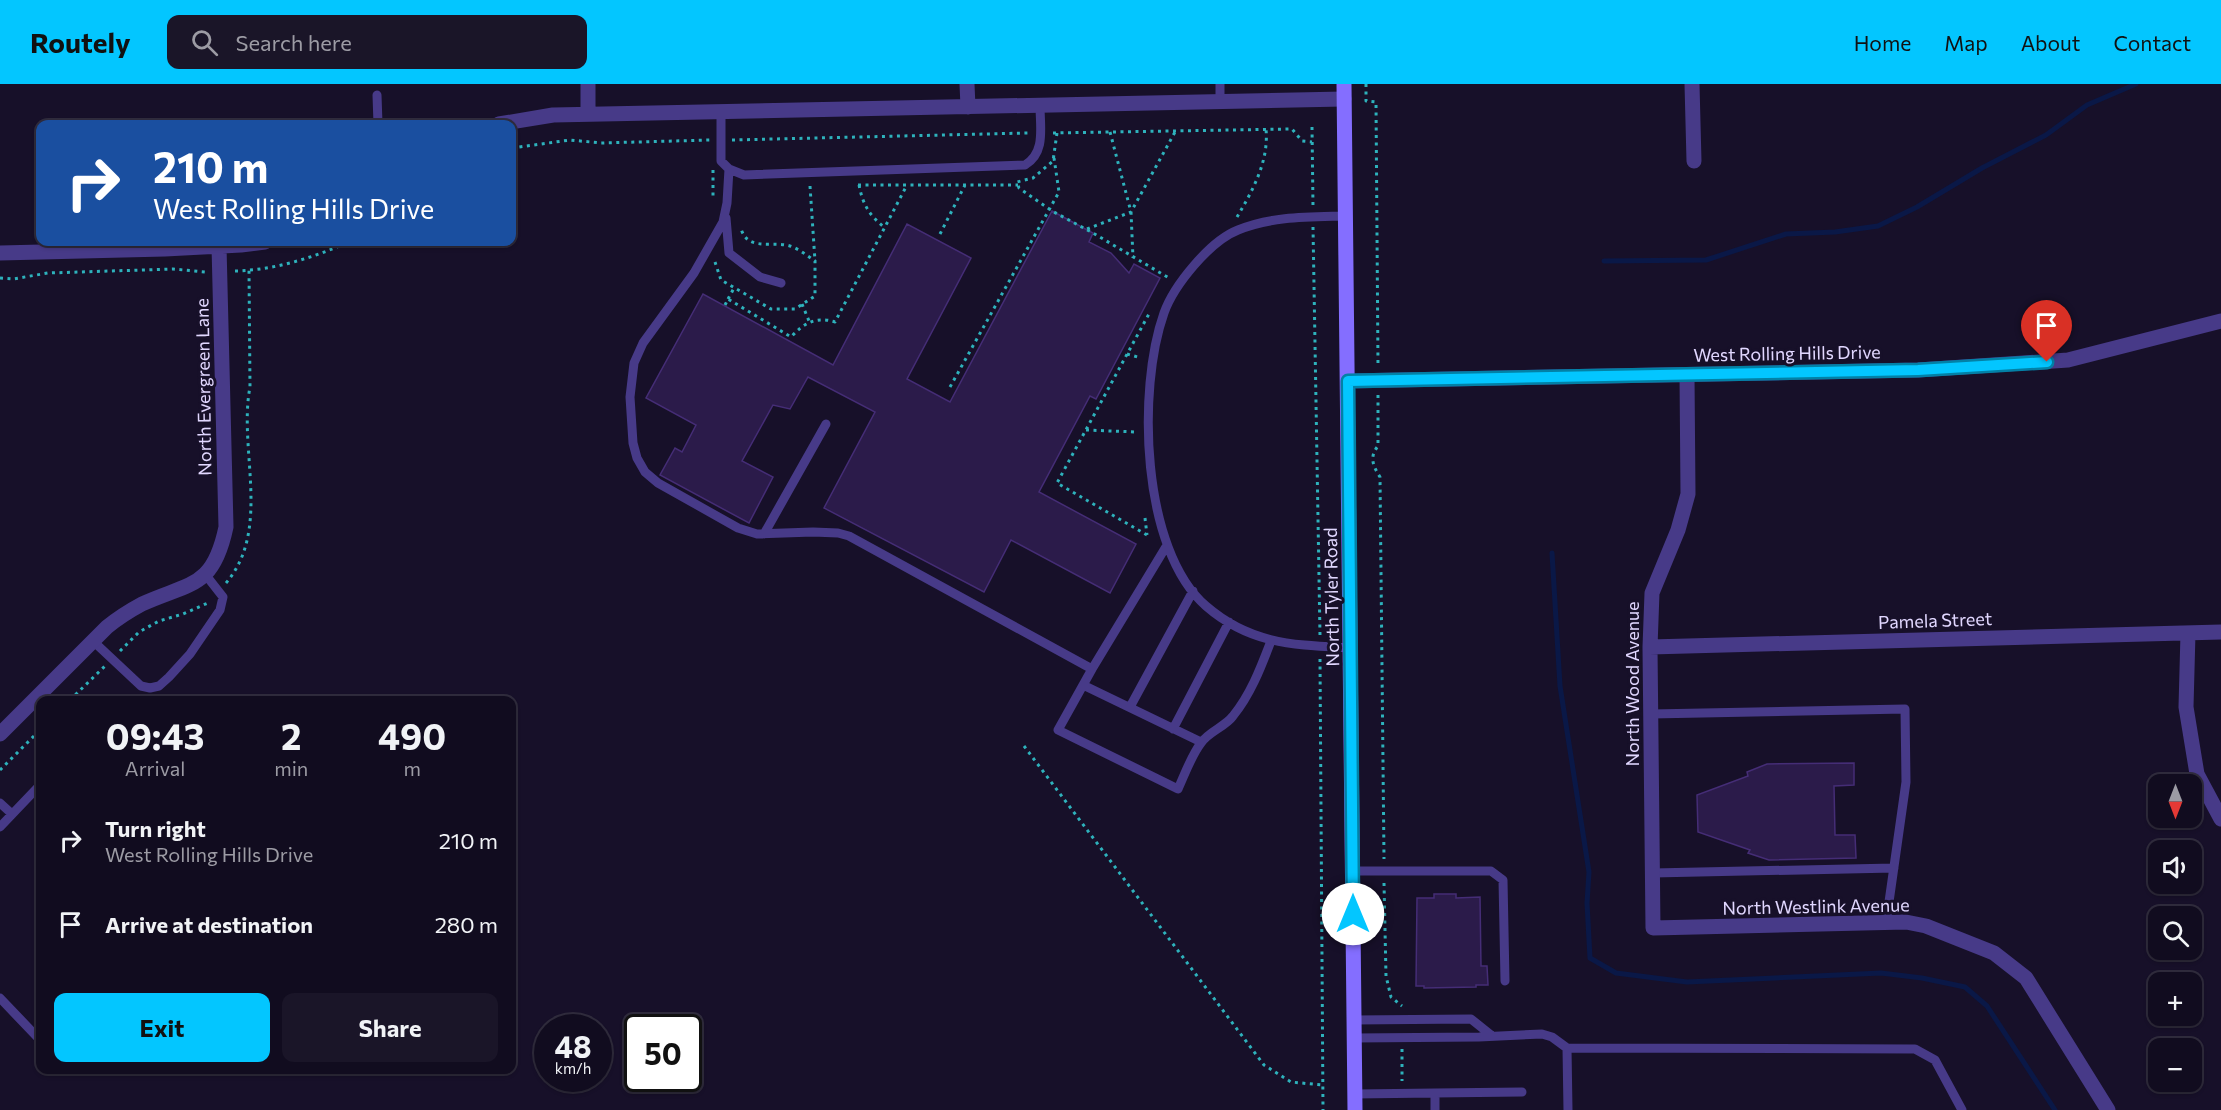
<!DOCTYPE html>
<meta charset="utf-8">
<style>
body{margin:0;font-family:Commissioner,sans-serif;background:#1a1528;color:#f1f3f6;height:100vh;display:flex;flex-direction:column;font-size:22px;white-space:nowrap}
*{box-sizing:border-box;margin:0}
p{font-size:20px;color:#9c9ba4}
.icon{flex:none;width:33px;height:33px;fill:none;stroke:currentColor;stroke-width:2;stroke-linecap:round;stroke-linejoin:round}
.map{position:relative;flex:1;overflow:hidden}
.drawer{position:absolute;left:36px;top:612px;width:480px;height:378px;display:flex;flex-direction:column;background:#110c1f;border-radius:12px;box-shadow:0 2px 4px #0004,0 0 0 2px #302c3d}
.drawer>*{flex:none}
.guide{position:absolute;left:36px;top:36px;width:480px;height:126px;border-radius:12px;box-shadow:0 2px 4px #0004,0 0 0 2px #302c3d;background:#1a4fa0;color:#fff;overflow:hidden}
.needle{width:39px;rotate:180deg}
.controls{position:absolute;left:2148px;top:690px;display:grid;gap:12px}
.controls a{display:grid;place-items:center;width:54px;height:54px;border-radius:12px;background:#110c1f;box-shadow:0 2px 4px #0004,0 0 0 2px #302c3d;font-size:30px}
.speed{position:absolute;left:534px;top:930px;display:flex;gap:12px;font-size:30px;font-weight:700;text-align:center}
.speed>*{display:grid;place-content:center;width:78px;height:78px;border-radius:50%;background:#110c1f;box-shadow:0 2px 4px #0004,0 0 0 2px #302c3d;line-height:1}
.speed small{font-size:15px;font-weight:400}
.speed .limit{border:3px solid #111;border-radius:9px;background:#fff;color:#111}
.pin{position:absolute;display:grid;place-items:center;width:51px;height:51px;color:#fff;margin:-62px -26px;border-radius:50% 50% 50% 0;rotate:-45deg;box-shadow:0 0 6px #0007}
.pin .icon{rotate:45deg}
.me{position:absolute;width:66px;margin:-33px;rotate:0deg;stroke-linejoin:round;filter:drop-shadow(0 0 4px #0008)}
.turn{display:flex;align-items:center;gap:21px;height:126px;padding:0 18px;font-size:27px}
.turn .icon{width:78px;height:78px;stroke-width:2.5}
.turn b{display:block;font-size:42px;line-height:51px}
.eta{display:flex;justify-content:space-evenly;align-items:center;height:102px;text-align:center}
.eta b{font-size:36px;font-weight:700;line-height:42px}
.cta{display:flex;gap:12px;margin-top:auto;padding:12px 18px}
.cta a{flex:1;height:69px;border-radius:12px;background:#03c6ff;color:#111;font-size:24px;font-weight:700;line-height:69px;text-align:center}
.cta a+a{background:#1a1528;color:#f1f3f6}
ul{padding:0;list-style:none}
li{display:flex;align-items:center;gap:18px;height:84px;padding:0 18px}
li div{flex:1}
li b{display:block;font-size:22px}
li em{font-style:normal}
header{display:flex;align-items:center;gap:36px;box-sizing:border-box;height:84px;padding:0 30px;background:#03c6ff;color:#111}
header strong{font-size:28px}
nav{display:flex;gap:33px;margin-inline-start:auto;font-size:21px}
.search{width:420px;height:54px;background:#1a1528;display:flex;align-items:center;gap:15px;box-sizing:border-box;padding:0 21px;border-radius:12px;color:#9c9ba4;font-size:22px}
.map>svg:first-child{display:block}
</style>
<header>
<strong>Routely</strong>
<div class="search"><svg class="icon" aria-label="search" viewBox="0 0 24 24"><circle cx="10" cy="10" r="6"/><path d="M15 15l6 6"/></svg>Search here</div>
<nav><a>Home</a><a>Map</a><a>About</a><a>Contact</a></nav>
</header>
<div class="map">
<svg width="2221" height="1026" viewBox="0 0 2221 1026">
<rect width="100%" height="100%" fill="#171029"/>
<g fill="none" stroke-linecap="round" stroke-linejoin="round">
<path stroke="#0a1847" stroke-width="5" d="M1604,177L1706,176L1786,150L1835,148L1878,142L1917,123L1982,84L2046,51L2087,21L2136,0
M1552,469L1560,602L1589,788L1587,819L1590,874L1616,889L1687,898L1881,889L1922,894L1965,903L1987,922L2055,1026"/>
</g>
<path fill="#2b1b4a" stroke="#452d76" stroke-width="1.5" d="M1052,127L1093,149L1089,158L1111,169L1129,189L1134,180L1160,194L1096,315L1090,312L1039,408L1136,460L1110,509L1011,456L984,508L824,424L875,328L808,293L790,325L773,321L742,377L773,393L749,439L660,391L675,364L682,368L696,341L646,314L703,210L833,281L907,140L971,174L907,295L950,318Z
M1854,679V701L1834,702L1835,751H1855L1856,774L1769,776L1748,769L1750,766L1698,748L1697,711L1748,692L1747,688L1767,680Z
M1434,810H1456V814L1480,813L1481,882H1487L1488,901H1476V903L1424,904V902H1416L1417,814H1434Z"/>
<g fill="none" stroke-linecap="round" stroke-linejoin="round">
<path stroke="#2eb2bc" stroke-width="3" stroke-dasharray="3 4.5" stroke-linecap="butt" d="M1366,0V17L1376,18L1378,281
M1312,43L1313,122
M1110,48L1131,128L1133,174
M1053,49L1292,45L1302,57L1312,58
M1057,49L1053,77L1033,94L1017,98L1019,104L1052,127L1093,149L1169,194
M732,56L1028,49
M512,64L570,56L601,59L710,56
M713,86V112
M858,101H1018
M859,101C863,121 869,131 885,144
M810,102L815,177
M1237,133C1253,106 1269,77 1266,45
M1313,143L1320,551
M1087,145L1131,128L1175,48
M940,150L965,101
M715,178L721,196L771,225H795L815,212V177C806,171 797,163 786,161C768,158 748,166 741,145
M235,187C275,186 312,174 349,158
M0,194L13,195L48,189L173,185L205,188
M728,215L734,204
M802,220L809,237
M725,221L728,215L791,253C804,239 816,232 835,238L907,101
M1127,270L1141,274
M950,303L1059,108L1054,74
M1378,311V362C1369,373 1373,382 1380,393L1384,775
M1086,346L1137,348
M1145,434L1147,451
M1147,451L1057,399L1150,228
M226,499C272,445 238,365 250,303L249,186
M120,567L139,548L159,537L183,530L210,518
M1320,575L1323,1026
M70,616L105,582
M1024,662L1264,981L1291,998L1322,1001
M0,686L40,646
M1384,799L1386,892L1391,913L1402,922
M1402,965V997"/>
<path stroke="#473a88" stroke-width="9" d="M1220,0V18
M377,11L378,40
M721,28V77L729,85L744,91L1025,81C1046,68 1040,44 1040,21
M729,85L727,119L723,138L694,189L643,259L634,279L630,313L633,359L637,374L645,388L658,399L738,444L757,450L813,448L838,449L849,452L1092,585L1167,461
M1345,132C1310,133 1272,132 1238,146C1210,157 1174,201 1164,229C1137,305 1141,466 1206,522C1251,561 1295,561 1351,564
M726,134L729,169L760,193L781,199
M764,450L826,340
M93,557L141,602L150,604L159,602L169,593L190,570L220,526L223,513L205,490
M1092,585L1058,646L1178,705C1185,690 1191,672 1201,659C1209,647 1225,643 1233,632C1251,610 1261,583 1271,557
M1083,601L1201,658
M1130,623L1193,507
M1651,630L1905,625L1906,698L1886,839
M1173,645L1229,538
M0,719L12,730
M0,743L40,701
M1353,787H1491L1503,796L1505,897
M1653,789L1894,784
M0,914L40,956
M1354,936L1471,935L1491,951
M1354,954L1479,953L1542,950L1552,953L1567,964
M1435,1009L1522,1008
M1355,1010L1435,1009V1026
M1568,1026L1567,964L1915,965L1935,976L1962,1026"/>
<path stroke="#473a88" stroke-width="15" d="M588,0V30
M967,0L968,23
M1692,0L1694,77
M499,40L553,31L1344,15
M0,169L165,165L241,161L265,158
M1687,291L1688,410L1678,446L1652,509L1650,563L1653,844L1906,838L1926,842L1994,869L2026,894L2108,1026
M1348,297L1918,286L2068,276L2221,237
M2188,549L2186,623L2197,690L2221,735
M1650,563L2221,548
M0,650L107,543C118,534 129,527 142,520C190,498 213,505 226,443L219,162"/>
<path stroke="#846eff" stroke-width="15" d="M1344,0L1355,1026"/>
</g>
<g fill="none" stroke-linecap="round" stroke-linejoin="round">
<defs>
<path id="route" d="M1353,830L1348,297L1918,286L2047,278"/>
</defs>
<use href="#route" stroke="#0281a6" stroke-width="15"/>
<use href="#route" stroke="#03c6ff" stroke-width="10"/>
</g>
<g text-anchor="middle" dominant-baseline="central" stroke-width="6" stroke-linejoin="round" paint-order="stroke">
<g font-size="18" fill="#e1d7ff" stroke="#171029">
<text transform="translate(1787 269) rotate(-1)">West Rolling Hills Drive</text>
<text transform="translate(203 303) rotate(-91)">North Evergreen Lane</text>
<text transform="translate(1331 513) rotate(-91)">North Tyler Road</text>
<text transform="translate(1935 536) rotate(-2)">Pamela Street</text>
<text transform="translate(1632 600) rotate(-90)">North Wood Avenue</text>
<text transform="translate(1816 822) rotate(-1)">North Westlink Avenue</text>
</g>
</g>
</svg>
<div class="controls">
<a><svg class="needle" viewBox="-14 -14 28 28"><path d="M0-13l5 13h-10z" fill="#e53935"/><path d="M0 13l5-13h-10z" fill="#9c9ba4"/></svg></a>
<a><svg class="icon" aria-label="sound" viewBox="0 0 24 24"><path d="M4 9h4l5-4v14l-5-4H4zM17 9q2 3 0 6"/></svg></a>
<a><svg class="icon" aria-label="search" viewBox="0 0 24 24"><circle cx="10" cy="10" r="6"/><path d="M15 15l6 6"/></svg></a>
<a>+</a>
<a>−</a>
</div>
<div class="speed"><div>48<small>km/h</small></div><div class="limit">50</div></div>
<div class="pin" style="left:2047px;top:278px;background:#d93025"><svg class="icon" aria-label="arrive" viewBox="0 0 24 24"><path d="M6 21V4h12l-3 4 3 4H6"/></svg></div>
<svg class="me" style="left:1353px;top:830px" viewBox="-20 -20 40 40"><circle r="19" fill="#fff"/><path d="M0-13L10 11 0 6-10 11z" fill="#03c6ff"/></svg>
<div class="guide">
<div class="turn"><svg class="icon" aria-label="right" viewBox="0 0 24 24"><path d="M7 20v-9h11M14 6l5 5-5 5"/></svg><div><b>210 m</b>West Rolling Hills Drive</div></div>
</div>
<section class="drawer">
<div class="eta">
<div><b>09:43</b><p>Arrival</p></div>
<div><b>2</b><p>min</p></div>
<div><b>490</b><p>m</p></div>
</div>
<ul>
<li><svg class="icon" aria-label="right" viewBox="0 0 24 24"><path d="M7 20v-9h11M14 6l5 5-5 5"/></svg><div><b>Turn right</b><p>West Rolling Hills Drive</p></div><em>210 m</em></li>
<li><svg class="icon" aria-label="arrive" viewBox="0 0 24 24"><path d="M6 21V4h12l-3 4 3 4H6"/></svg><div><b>Arrive at destination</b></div><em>280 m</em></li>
</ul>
<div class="cta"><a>Exit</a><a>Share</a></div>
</section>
</div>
